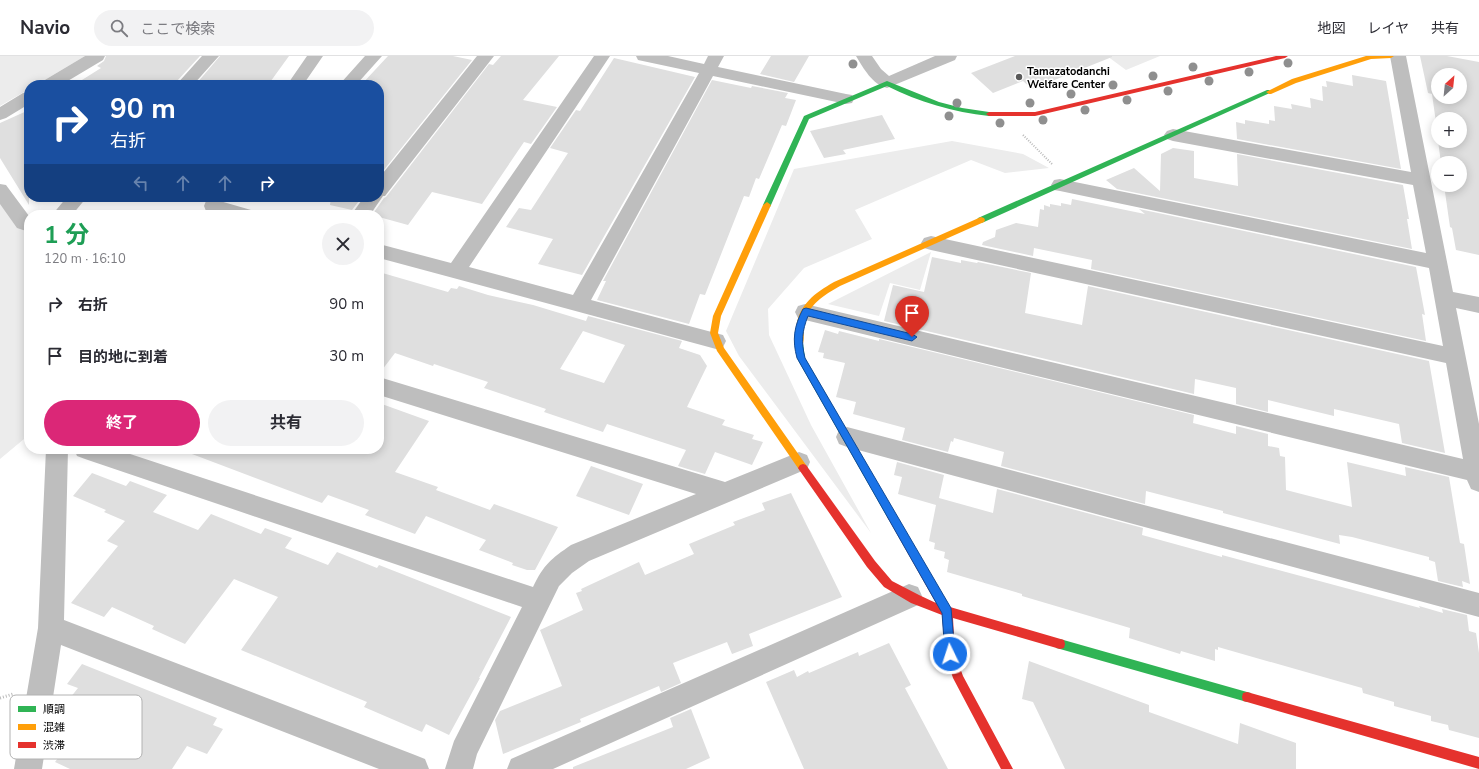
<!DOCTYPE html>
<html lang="ja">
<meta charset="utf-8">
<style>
body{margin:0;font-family:"Nunito Sans","Noto Sans JP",sans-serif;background:#f2f2f3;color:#2b2b33;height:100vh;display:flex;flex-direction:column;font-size:15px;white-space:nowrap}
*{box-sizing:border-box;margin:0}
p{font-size:13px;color:#7c7c81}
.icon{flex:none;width:22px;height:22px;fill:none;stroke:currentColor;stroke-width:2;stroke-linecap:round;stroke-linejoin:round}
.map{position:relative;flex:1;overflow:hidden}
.drawer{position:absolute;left:24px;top:154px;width:360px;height:244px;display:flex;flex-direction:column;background:#fff;border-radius:16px;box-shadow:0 2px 10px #0003}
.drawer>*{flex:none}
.banner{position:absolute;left:24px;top:24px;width:360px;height:122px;border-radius:16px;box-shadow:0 2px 10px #0003;background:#1a4fa0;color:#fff;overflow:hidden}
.needle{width:26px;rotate:27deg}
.buttons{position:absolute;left:1431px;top:12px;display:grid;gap:8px}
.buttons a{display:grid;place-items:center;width:36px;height:36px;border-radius:50%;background:#fff;box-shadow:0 2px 10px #0003;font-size:20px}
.pin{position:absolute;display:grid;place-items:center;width:34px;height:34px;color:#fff;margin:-41px -17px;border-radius:50% 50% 50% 0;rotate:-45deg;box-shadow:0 0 4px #0007}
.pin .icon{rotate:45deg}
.me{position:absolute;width:44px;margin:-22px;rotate:356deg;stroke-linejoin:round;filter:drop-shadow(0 0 3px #0008)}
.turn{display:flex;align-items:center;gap:14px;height:84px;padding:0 20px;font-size:18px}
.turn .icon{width:52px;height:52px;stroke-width:2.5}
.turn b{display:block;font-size:28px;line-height:34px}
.lanes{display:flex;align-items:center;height:38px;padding:0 20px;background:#0003;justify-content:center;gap:20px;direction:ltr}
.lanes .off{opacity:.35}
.round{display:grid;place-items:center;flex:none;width:42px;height:42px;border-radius:21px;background:#f2f2f3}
.head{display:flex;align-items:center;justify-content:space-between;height:68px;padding:0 20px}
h1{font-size:24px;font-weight:700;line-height:30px;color:#1e9e55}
.button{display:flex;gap:8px;margin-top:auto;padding:8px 20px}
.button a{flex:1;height:46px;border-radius:24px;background:#db2777;color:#fff;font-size:16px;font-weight:700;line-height:46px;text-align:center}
.button a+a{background:#f2f2f3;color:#2b2b33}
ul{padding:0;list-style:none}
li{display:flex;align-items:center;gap:12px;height:52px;padding:0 20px}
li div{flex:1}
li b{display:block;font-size:15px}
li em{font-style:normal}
header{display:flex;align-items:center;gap:24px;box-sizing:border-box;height:56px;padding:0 20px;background:#fff;border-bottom:1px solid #e1e1e2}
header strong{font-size:19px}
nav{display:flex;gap:22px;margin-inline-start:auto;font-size:14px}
.search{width:280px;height:36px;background:#f2f2f3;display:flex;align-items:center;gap:10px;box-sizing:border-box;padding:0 14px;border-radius:22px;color:#7c7c81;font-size:15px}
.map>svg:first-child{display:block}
</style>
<header>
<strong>Navio</strong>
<div class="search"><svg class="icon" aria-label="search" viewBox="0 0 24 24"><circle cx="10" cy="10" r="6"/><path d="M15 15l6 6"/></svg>ここで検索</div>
<nav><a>地図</a><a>レイヤ</a><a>共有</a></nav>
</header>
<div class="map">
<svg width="1479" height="713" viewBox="0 0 1479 713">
<rect width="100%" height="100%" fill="#fff"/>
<path fill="#ececec" d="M0,0H85L36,29H29V33L0,50Z
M1107,0H1160L1126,14Z
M952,85L1023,98L1049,112L1005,117L971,104L855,154L872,183L804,212L768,253L769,279L811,369L871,477L739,300L726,275L794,113Z
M0,142L29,170V377L24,383L0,403Z
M931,196L920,234L890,227L879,260L828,248Z"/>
<path fill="#dfdfdf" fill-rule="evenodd" d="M106,0H200L177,25L162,24L156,29H74L101,12L97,10L104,5Z
M220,0H289L268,29H215L197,27Z
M388,0H453L472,4L379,120V29H361Z
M501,0H559L523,44L557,51L531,88L524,86L482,148L432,136L408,169L379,161V159H372L384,142L386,141L489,8L493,9Z
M771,0H809L794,26L760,18Z
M1015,0H1112V1L1032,33L1023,25L993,37L971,17Z
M1420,0H1447L1479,6V199L1456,194L1452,172L1450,171L1444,129H1460V107H1441L1438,85H1460V63H1438V81L1432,38L1428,37ZM1438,19H1460V41H1438Z
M614,2L695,21L582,219L538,208L553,183L506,171L519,152L531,154L568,97L550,92L576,54L580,55Z
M1352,19L1386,25L1401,113L1237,83L1236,66L1245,68V64L1269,68V64L1275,65L1274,50L1292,53L1291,48L1311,52L1310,42L1323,45L1322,30L1327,31L1326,25L1353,30Z
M712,24L751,32L752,30L788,37L785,42L796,44L786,70L782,69L759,123L756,122L749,141L744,140L705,239L700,238L689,268L597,244L606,225H603Z
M29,54V149L0,102V67Z
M882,59L895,83L843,94L846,98L824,102L810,75Z
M1173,92L1194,95V122L1238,130L1237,98L1403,129L1409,163H1407L1412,193L1117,133L1106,124L1134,112L1160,135L1161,98Z
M331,141H362L352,154L330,149Z
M1072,143L1145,158L1139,153L1416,211L1425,259L1422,258L1426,285L1091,213L1092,204L1034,192L1033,200L982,189L983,186L995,181L996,174L1016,167L1038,171L1040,153L1044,154V149L1050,151V148L1061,150V147L1071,149Z
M932,201L961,207V204L977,207L978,206L1031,217L1025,257L1082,269L1088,230L1429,305L1445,397L1402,387L1399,368L1334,353V360L1268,344V356L1236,348V332L1195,323L1194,338L884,265L893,229L924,236Z
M379,216L448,236L451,232L457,233L459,230L488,239L533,249L586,265L588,260L682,285L679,292L700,299L707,310L687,351L725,364L722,369L754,379L752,383L763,386L752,409L715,396L705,418L691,414L678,410L686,394L607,368L603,376L544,356L546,353L484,332L488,326L434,308L433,310L395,297L379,318ZM583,275L625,289L604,327L560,313Z
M825,274L838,278L839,275L879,285V283L1194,359L1193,367L1236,378V370L1268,378V390L1279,392L1280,400L1285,401L1286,434L1352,451L1347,406L1406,420L1405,411L1449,421L1460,487L1464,488L1470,528L1462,525L1463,531L1438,525L1435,506L1429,504V501L1352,481L1339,479L1340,488L1223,457V455L1146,435L1145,448L1001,410L1004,396L954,382L953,386L951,385L948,396L902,384L905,372L853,358L856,346L836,341L845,307L823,302L824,297L818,296Z
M379,347L429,365L395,416L438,431L436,434L490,454L494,448L558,471L535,514H527L512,509L513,507L479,494L486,484L426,460L415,478L365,459L369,454L328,439L322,447L184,395L185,393H379Z
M897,406L944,419L939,442L993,457L997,433L1143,472L1142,479L1222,501V499L1420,552L1419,550L1443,557L1442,553L1467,559L1469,575L1476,577L1479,597V682L1449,674L1448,669L1431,665V660L1394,650V646L1363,637L1362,632L1218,591V594L1215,593V605L1181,595L1180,598L1129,582L1130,572L1022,540V538L947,516L949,504L944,502L945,496L934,493L935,487L929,485L936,449L898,438L902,421L894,419Z
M591,410L643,428L629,459L576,440Z
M92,417L126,430L130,425L167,439L153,456L198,474L211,458L261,478L265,472L292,482L285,492L328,509L337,496L377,512L379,509L511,561L479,622H480L449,679L426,668L422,676L364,651L367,646L241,594L278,541L234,523L185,588L152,573L154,570L112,551L104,561L71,547L118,490L107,485L125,465L104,456L106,454L73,440Z
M791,437L842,541L749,578L753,590L732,598L727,586L673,607L681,627L661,636L659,630L580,663L581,666L503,698L495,664L500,655L562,630L540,574L583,554L576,537L582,535L581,533L639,506L645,519L694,498L689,488L735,469L733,466L765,454L762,447Z
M889,587L911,629L905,632L948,713H804L766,626L794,614L797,621L808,615L809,617L858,596L859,600Z
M1029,605L1149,649V656L1238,688L1240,667L1296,687V713H1065L1033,646L1022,643Z
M82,608L217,662L213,669L223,673L207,698L187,690L172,713H70L55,706L73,682L55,674L73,650L66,647L78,632L67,628Z
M691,653L710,702L686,713H573V711L673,671L670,662Z"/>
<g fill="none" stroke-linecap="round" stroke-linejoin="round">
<path stroke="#b9b9b9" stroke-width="2" stroke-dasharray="1 1.5" stroke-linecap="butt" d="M1023,79L1052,108"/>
<path stroke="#b9b9b9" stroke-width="3" stroke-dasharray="1 2" stroke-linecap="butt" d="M0,642L13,638"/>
<path fill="#bebebe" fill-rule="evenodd" d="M85,0H105L103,4L61,29H41L43,25Z
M202,0H219L193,29H176Z
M307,0H323L303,29H287Z
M365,0H382L356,29H339Z
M477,0H494L385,140H383L370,159H351L364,141H379V122Z
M594,0H610L469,211L573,239L699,17L638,4L636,0H668L704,8L708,0H724L718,11L846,38L852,39L854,43L852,47L846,48L713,20L591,244L723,279L726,285L723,291L716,293L379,202V188L451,207Z
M856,0H872L881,13L889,20L935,0H957L955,4L887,32C872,28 864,13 856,0Z
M1390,0H1406L1453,236L1479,241V257L1456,252L1479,368V436L1471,433L1467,424L805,264L798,262L795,256L798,250L805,248L1463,403L1446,307L931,194L924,192L921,187L924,182L931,180L1443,290L1429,212L1060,135L1054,134L1051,129L1054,124L1060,123L1426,197L1413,129L1173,85L1167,83L1164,79L1167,75L1173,73L1411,116Z
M29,36V48L6,62L0,64V51L23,37Z
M0,128L6,129L29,160V176L17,172L0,148Z
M67,141H87L72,159H52Z
M213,143L251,154L253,159H221L206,155L204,150L206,145Z
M379,321L725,426L799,396L807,399L810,406L807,413L589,505L572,517L559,530L477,698L473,713H445L454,685L522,551L85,403L77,400L74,393H115L533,531C544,508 551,503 571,489L696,438L379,339Z
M847,371L1479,537V561L847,391L839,388L836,381L839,374Z
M46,393H68L64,564L415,699L425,703L429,713H379L61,589L42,713H14L38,572Z
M909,528L918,531L922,540L918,549L553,713H507L511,703Z"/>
<path fill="#30b455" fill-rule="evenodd" d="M887,25L939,46L962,52L989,56L992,58L989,60C953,56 919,46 887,30L809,63L771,149L770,151H764L763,149L804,60Z
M1267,34H1269L1272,36L984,166L981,167L977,164L978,162Z
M799,285L803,288L805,302L895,458L897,461L895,464L892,465L889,464L798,304L795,288Z
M1060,583L1247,636L1251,637L1252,641L1251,645L1247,646L1060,593L1056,592L1055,588L1056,584Z"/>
<path fill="#ff9f0a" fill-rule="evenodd" d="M1366,0H1394L1391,2L1371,3L1296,27L1271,38H1269L1266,36L1292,23Z
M767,146L771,149L721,260L718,277L724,292L806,409L808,412L806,415L803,416L800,415L717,295L710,277L713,260L763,149Z
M981,161L984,162L985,164L984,166L840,230C824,239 808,249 804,268C803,275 805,284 802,290H796C794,285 795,278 796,272C799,248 815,237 834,226Z"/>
<path fill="#e5322d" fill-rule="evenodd" d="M1276,0H1288L1285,2L1035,60H989L986,58L989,56H1035Z
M803,408L806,409L875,505L892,525L919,539L936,547L889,464L887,461L889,458L892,457L895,458L950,551L1064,584L1065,588L1064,592L1060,593L953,562L955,598L963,620L1013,713H1001L953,622L945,598L942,559L911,547L884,531L867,511L800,415L798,412L800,409Z
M1247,636L1479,701V713L1247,646L1243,645L1242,641L1243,637Z"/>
</g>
<g fill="#8f8f8f">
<circle cx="1288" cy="7" r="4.5"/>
<circle cx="853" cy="8" r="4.5"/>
<circle cx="1193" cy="11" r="4.5"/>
<circle cx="1249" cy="16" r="4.5"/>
<circle cx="1153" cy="20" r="4.5"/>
<circle cx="1209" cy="25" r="4.5"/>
<circle cx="1113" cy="29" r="4.5"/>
<circle cx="1168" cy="35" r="4.5"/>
<circle cx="1071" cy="38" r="4.5"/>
<circle cx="1127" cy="44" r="4.5"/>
<circle cx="957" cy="47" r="4.5"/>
<circle cx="1030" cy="47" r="4.5"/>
<circle cx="1085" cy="54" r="4.5"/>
<circle cx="949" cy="60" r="4.5"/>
<circle cx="1043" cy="64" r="4.5"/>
<circle cx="1000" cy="67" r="4.5"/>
</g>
<path fill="#1a73e8" stroke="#114b97" d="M806,252L912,278L917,281L912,285L808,260C802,275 801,286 805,302L951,552L955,598L954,602L950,603L946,602L945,598L942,557L797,302C792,284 794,270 803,253Z"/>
<circle fill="#595959" stroke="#fff" stroke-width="1.5" cx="1019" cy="21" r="4"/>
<g text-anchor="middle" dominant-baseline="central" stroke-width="3" stroke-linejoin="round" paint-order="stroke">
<g font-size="11" font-weight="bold" fill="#000" stroke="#fff" text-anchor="start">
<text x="1027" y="15">Tamazatodanchi<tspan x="1027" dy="13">Welfare Center</tspan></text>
</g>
</g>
<rect x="10" y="639" width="132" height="64" rx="6" fill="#fff" stroke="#b2b2b2" stroke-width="1"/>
<rect x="18" y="650" width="18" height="6" fill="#30b455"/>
<rect x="18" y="668" width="18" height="6" fill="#ff9f0a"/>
<rect x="18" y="686" width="18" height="6" fill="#e5322d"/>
<g font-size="11" fill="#000">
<text x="43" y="657">順調</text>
<text x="43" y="675">混雑</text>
<text x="43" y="693">渋滞</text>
</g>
</svg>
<div class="buttons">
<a><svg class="needle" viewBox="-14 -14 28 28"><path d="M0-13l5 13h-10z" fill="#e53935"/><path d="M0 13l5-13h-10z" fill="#7c7c81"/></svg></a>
<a>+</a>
<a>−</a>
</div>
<div class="pin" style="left:912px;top:281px;background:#d93025"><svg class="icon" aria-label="arrive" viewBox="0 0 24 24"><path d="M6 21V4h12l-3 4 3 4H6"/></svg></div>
<svg class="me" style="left:950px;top:598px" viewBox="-20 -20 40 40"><circle r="17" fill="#1a73e8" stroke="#fff" stroke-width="3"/><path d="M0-11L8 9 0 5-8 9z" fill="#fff"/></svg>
<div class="banner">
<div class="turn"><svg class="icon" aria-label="right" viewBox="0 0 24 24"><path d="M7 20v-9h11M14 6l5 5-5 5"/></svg><div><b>90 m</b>右折</div></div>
<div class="lanes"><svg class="icon off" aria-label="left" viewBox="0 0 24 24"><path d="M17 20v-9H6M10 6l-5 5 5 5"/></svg><svg class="icon off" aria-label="ahead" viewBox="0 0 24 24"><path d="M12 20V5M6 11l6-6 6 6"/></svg><svg class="icon off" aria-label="ahead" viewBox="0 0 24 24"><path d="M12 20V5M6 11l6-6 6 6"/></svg><svg class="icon" aria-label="right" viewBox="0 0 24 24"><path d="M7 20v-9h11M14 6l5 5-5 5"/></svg></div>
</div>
<section class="drawer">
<div class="head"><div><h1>1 分</h1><p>120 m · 16:10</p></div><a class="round"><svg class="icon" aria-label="close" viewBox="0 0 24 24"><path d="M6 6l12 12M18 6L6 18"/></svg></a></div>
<ul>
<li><svg class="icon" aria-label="right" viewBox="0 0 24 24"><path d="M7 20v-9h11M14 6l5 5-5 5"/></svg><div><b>右折</b></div><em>90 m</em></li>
<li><svg class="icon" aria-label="arrive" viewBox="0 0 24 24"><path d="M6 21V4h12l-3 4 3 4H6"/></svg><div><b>目的地に到着</b></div><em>30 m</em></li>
</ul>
<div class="button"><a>終了</a><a>共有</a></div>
</section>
</div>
